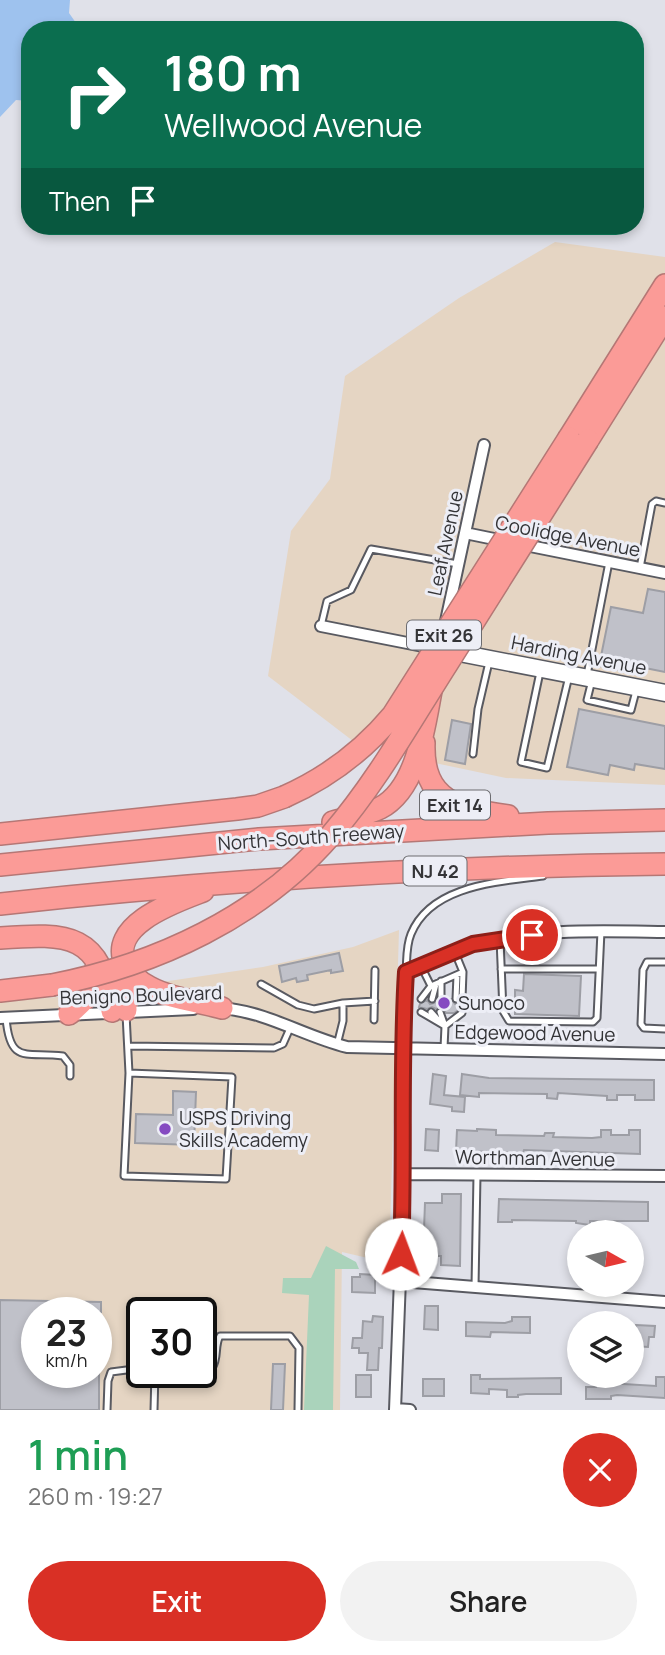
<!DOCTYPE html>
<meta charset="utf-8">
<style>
body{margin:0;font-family:Manrope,sans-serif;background:#f2f2f2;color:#222;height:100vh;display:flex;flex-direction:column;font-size:26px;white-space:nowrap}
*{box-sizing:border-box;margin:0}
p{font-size:23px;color:#767676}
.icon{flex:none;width:38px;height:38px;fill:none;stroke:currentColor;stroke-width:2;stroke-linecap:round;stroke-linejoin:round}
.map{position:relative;height:1410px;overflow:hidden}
.side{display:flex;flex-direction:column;background:#fff;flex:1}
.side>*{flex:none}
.guide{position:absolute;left:21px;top:21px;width:623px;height:214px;border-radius:28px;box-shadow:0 4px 10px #0003;background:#0b6e4f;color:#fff;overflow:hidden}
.needle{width:46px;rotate:98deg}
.tools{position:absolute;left:567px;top:1220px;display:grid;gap:14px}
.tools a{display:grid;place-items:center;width:77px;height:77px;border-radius:50%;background:#fff;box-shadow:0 4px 10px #0003;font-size:35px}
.speed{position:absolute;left:21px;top:1297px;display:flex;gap:14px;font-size:35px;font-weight:700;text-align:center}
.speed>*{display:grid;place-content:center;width:91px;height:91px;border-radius:50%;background:#fff;box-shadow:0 4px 10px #0003;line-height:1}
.speed small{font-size:18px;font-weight:400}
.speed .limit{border:4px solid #111;border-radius:10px;background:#fff;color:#111}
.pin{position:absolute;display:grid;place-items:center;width:60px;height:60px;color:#fff;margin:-30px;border:4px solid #fff;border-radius:50%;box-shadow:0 2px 7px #0007}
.me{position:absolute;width:77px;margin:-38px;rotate:2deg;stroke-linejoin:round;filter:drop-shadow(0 0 5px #0008)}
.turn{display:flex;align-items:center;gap:24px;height:147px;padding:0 28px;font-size:32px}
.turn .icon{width:91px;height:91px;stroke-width:2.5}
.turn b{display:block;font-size:49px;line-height:60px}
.then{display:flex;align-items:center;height:66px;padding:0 28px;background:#0003;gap:14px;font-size:26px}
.round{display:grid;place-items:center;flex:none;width:74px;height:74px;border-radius:37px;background:#f2f2f2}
.head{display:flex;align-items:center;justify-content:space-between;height:119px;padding:0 28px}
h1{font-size:42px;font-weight:600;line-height:52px;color:#1e9e55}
.action{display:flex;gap:14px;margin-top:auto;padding:14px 28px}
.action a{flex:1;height:80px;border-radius:42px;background:#d93025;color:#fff;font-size:28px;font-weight:600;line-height:80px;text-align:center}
.action a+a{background:#f2f2f2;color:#222}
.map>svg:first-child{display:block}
</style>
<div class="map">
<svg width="665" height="1410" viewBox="0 0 665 1410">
<rect width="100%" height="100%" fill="#e0e1e9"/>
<path fill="#e5d5c3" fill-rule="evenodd" d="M555,242L665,257V785L506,778L416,759L394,703L353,741L268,676L291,531L330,479L345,376L459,298Z
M399,930L389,1263L342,1252L340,1410H0V1002L68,996L263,967L353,947ZM37,1312H96V1372H37ZM142,1312H201V1372H142Z"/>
<path fill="#aad3bb" d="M326,1246L356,1262L359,1269H335L333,1410H304L309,1295L282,1293L283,1278H311Z"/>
<path fill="#9ec2ee" d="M0,0H70L69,13L81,30H30V101L16,100L0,117Z"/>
<path fill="#c0c1c9" stroke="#9d9ea5" stroke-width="2" d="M648,589L665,592V672L630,665L629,672L599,666L611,607L643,613Z
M579,709L665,726V769L635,764L634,770L610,765L608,775L567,767Z
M452,720L471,724L465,764L445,760Z
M339,953L343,971L331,973V970L307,975L308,980L297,982L296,978L282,982L279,966Z
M524,974L581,976L579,1016L515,1014V990L523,991Z
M446,999H451L455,1004L466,1002V1010L462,1008L454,1013H446L442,1007L436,1009L432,1007L427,1009L419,1007L420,1004L427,1000L430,1004L437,1002L442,1004Z
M433,1074L446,1076L444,1095L465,1097L464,1112L452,1111V1107L430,1104Z
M462,1074L489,1078L654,1080V1100H635V1095H617V1100H607V1096L558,1093L557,1099L547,1098V1094L479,1093V1097L460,1095Z
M173,1091L196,1092L194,1145L135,1143L136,1114L173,1115Z
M426,1129L439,1130L438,1151L425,1150Z
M477,1129L496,1130V1135L544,1136L545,1133H554L553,1137L592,1138L601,1137V1130H611V1135H629V1130H640V1154L524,1150L523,1153L456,1151L457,1130L477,1131Z
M442,1194H461L460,1266L441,1265V1256H423L425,1203H442Z
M499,1199L648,1202V1221H590V1225L576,1223V1221L512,1220V1222H498Z
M360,1274L375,1275V1293L352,1292V1277H360Z
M0,1300L101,1302V1312H37V1372H99V1410H0Z
M425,1306H438V1330L424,1329Z
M373,1316L383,1317L382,1348H379L378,1370H367L368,1353H359V1348H352L353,1338H362L363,1321L372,1322Z
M512,1317H530V1333L491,1332L490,1337L466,1336V1322L505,1323L512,1321Z
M636,1325L655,1326L654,1337H649L648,1347L634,1346Z
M273,1364H285L283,1410H271Z
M356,1375H371V1397H356Z
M471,1375H480V1379L561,1378V1394H526L518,1395V1397H507V1390L489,1389V1394L471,1393Z
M596,1376H607V1383L656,1386V1377H665V1398L617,1395L611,1396V1399H586V1387H596Z
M423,1379H444V1396H423Z"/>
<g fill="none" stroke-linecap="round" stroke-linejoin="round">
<defs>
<path id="lane" d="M640,568L652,504L656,501L665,503
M321,626L327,601L351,590L371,549L458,564
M540,672L521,762L547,768L569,676
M587,675L609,562
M592,680L587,700L631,710L636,691
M473,754L478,709L489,662
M500,939L503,1011L509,1021L593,1022L597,1018L601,931
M665,962H647L643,970L641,1024L644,1028L665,1029
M421,966L431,986L463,972L454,950
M501,969H599
M406,972C407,959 406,946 411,934C431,885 498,882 543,876
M261,984L298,1005L314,1009L343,1003L375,1001
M421,999L431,986
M432,999L436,984
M441,999V981
M456,999L457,975
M462,999L463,972
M421,1012L445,1026
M431,1012L440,1022
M440,1012L445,1026L444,1048
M126,1014L129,1073L232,1077L226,1179L124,1176L129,1073
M6,1018C10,1066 27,1051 63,1056L70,1065V1076
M374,1020L375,970
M445,1026L462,1013
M337,1045L343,1021V1003
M129,1046L274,1048L283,1044L291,1026
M475,1287L477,1175
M201,1368H212C219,1358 214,1346 220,1336H290L299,1348L298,1410
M107,1410L108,1381L111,1372L142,1368
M154,1410L155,1372"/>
<path id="street" d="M465,533L504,541
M520,544L665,573
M446,621L484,445
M321,626L438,649
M220,1008C266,1011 303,1036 347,1047L665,1054
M0,1018L193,1009
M404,1174L665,1176
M400,1281L665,1302
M395,1409L410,1410
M395,1410L404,1174L403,1017L406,972C428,962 449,951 471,945C534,928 601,931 665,932"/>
<path id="secondary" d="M444,650L665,693"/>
<path id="highway" d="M569,438L665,285
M588,440L665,317
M424,743C422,802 459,809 508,816
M333,822C348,818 366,815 380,808C417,789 424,728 431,691
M0,834L237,809L258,806L284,797
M0,865L259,839L548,823L665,820
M203,891C177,901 106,925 126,965C131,974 139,982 149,987C171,999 198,1001 222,1008
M0,904C221,880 443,866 665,864
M0,938C69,933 101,933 112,1011
M123,960L126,1010
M0,991L52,985
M69,1014C87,998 101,987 96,961"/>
</defs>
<use href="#lane" stroke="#595a61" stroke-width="9"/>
<use href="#street" stroke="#595a61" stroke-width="14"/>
<use href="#secondary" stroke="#595a61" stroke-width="19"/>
<use href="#highway" stroke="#b57775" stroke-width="24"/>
<use href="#lane" stroke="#fff" stroke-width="5"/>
<use href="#street" stroke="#fff" stroke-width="10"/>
<use href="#secondary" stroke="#fff" stroke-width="16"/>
<use href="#highway" stroke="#fb9b97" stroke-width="21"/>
<defs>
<path id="highway-bridge" d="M284,797C327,778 363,751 393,715L569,438
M52,985C156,965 260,917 331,835C376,783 410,722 447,664C494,589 541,515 588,440"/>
</defs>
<use href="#highway-bridge" stroke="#b57775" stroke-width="24" stroke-linecap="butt"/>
<use href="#highway-bridge" stroke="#fb9b97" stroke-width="21"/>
</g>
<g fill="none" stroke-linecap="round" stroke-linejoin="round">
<defs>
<path id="route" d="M401,1254C405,1160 400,1066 406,972L473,944L532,935"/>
</defs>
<use href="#route" stroke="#8d1f18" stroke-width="18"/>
<use href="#route" stroke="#d93025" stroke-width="12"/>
</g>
<g fill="#854ac1" stroke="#edeef6" stroke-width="2.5">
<circle cx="444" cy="1003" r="7"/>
<circle cx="165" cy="1129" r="7"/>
</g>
<g text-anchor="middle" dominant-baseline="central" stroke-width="6" stroke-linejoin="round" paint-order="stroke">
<g fill="#edeef6" stroke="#6c6c70" stroke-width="2">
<rect x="407" y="620.5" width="74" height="29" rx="5"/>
<rect x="420" y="790.5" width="70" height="29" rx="5"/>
<rect x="403.5" y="856.5" width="63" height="29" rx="5"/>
</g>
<g font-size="18" font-weight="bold" fill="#343437">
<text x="444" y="635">Exit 26</text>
<text x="455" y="805">Exit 14</text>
<text x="435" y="871">NJ 42</text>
</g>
<g font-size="19" fill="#343437" stroke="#edeef6">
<text transform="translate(568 536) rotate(11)">Coolidge Avenue</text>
<text transform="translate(445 543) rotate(-78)">Leaf Avenue</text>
<text transform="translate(579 655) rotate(11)">Harding Avenue</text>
<text transform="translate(311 837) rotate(-4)">North-South Freeway</text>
<text transform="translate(141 995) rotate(-2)">Benigno Boulevard</text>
<text transform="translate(535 1033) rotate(1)">Edgewood Avenue</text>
<text transform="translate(535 1158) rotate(1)">Worthman Avenue</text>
</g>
<g font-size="19" fill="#343437" stroke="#edeef6" text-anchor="start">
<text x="458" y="1003">Sunoco</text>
<text x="179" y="1118">USPS Driving<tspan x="179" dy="22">Skills Academy</tspan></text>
</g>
</g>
</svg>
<div class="tools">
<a><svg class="needle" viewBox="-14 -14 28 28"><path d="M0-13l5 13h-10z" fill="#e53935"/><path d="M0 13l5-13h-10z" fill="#767676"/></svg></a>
<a><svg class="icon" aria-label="layers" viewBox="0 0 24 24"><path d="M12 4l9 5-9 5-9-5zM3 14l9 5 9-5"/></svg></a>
</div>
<div class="speed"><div>23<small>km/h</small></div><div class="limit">30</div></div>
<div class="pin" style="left:532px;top:935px;background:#d93025"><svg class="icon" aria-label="arrive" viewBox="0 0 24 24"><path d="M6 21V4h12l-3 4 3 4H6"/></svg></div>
<svg class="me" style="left:401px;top:1254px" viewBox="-20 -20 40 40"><circle r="19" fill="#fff"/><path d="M0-13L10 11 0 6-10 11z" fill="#d93025"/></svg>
<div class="guide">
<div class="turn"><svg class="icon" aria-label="right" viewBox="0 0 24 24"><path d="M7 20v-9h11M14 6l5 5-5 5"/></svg><div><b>180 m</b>Wellwood Avenue</div></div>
<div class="then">Then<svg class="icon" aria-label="arrive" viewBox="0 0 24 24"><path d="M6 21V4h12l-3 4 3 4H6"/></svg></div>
</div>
</div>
<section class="side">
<div class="head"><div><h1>1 min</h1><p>260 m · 19:27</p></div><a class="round" style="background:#d93025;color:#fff"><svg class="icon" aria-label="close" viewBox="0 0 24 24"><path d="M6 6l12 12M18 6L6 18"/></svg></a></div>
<div class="action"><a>Exit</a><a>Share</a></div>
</section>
